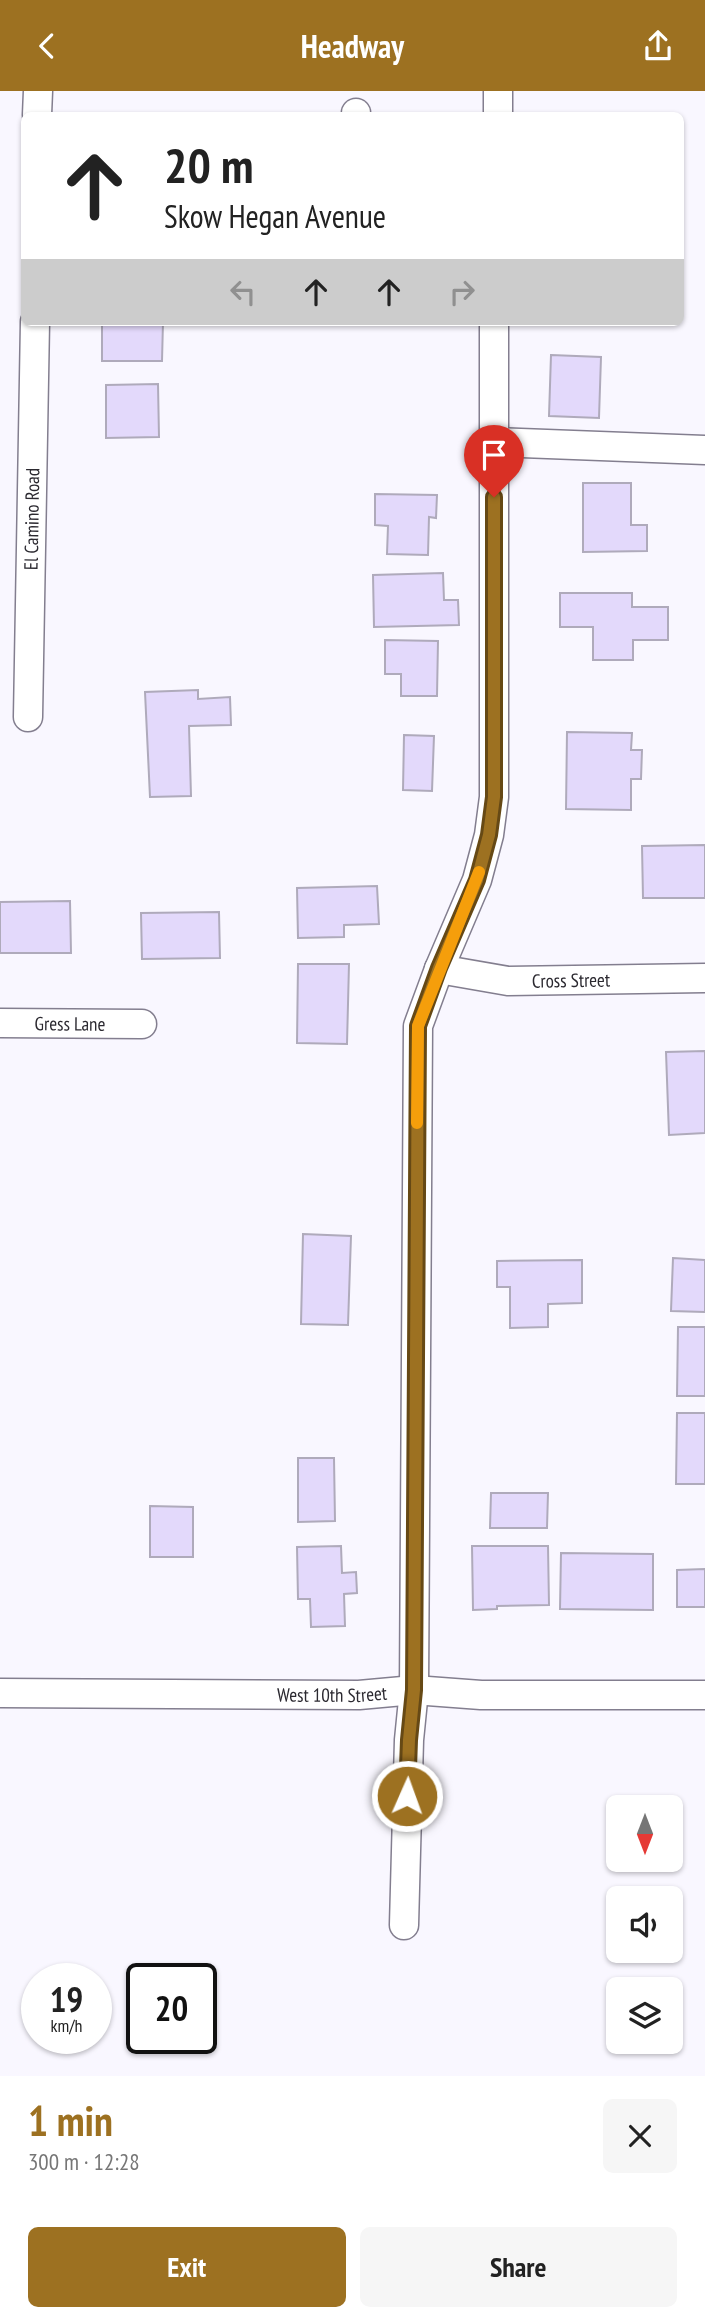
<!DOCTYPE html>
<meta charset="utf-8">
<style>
body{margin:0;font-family:"PT Sans Narrow",sans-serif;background:#f6f6f6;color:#222;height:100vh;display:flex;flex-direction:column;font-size:26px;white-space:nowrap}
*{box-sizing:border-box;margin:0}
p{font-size:23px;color:#767676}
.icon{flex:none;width:38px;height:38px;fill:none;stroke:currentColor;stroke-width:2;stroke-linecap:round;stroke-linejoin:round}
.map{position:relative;height:1985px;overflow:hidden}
.panel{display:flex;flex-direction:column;background:#fff;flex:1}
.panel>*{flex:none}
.hud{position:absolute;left:21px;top:21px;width:663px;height:214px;border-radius:10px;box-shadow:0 2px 5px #0004;background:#fff;color:#222;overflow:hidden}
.needle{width:46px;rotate:180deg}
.controls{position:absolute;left:606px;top:1704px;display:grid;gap:14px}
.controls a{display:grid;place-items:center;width:77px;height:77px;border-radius:10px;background:#fff;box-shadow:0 2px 5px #0004;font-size:35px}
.speed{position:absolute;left:21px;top:1872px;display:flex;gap:14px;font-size:35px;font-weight:700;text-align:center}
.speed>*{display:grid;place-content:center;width:91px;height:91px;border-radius:50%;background:#fff;box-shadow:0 2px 5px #0004;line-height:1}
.speed small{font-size:18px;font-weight:400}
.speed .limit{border:4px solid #111;border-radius:10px;background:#fff;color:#111}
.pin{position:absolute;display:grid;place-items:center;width:60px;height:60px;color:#fff;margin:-72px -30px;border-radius:50% 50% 50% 0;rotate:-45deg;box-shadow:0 0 7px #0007}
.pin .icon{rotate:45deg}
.me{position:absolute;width:77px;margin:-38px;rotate:2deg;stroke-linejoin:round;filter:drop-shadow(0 0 5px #0008)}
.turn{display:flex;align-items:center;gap:24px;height:147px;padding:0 28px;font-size:32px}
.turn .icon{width:91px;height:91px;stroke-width:2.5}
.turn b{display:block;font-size:49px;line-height:60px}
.lanes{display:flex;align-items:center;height:66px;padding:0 28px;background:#0003;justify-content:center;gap:35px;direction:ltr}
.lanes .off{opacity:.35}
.round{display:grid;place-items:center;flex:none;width:74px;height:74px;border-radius:10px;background:#f6f6f6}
.overview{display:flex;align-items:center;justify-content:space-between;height:119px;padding:0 28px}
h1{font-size:42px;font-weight:700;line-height:52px;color:#9d7121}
.cta{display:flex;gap:14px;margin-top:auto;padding:14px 28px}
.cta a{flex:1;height:80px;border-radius:10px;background:#9d7121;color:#fff;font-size:28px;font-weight:700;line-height:80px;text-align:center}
.cta a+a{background:#f6f6f6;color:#222}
header{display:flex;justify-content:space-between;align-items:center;height:91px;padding:0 28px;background:#9d7121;color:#fff;font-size:32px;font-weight:700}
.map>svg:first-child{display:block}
</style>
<header><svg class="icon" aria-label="back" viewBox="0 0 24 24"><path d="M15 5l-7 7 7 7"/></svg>Headway<svg class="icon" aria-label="share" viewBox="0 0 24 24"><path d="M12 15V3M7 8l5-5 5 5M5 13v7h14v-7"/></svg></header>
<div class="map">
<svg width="705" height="1985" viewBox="0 0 705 1985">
<rect width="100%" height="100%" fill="#f9f7ff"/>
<path fill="#e3d9fb" stroke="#afaabb" stroke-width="2" d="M102,231H163L162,270H102Z
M551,264L601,266L599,327L549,325Z
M158,293L159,346L106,347V294Z
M583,392H631V434H647V460L583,461Z
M375,403L437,404L436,427L429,426L428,464L387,463L388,435L375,434Z
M443,482L444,509H458L459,534L374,536L373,484Z
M560,502H632V516H668V549H633V569H593V536H560Z
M385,549L438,550L437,605H401V583H385Z
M198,599V608L230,606L231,634L189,635L191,705L150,706L145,601Z
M567,641L632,642L631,659H642L641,688H631V719L566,718Z
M404,644L434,645L432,700L403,699Z
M705,754V807H643L642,755Z
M377,795L379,833L344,834V846L298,847L297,797Z
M70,810L71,862H0V811Z
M219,821L220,867L142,868L141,822Z
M298,873H349L347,953L297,952Z
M705,960V1042L669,1044L666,961Z
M303,1143L351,1145L348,1234L301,1233Z
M673,1167L705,1169V1221L671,1220Z
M582,1169V1212L548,1213V1236L510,1237V1196H497V1170Z
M678,1236H705V1305H677Z
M677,1322H705V1393H676Z
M298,1367H334L335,1430L298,1431Z
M491,1402H548L547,1437H490Z
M150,1415L193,1416V1466H150Z
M341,1455L342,1482L356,1481L357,1502L344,1503L345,1535L311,1536L310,1508H298L297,1456Z
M472,1455H548L549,1514L497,1515V1518L473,1519Z
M561,1462L653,1463V1519L560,1518Z
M705,1478V1516H677V1479Z"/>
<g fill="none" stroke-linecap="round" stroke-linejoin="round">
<defs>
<g id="minor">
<path d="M356,22V24"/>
<path d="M37,24L38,0"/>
<path d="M498,24V0"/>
<path d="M494,351L705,359"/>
<path id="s1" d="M28,626L35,231"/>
<path id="s2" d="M439,878L508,890L705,887"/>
<path id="s3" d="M0,932L142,933"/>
<path id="s4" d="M0,1602L359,1604L414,1599L481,1604H705"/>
<path d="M404,1834L409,1649L414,1599L418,935L439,878L477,789L489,744L494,706V231"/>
</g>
</defs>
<use href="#minor" stroke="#837e8f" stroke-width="31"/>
<use href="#minor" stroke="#fff" stroke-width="28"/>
</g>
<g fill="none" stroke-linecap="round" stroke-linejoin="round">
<defs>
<path id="route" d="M407,1705L409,1649L414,1599L418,935L439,877L477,789L489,744L494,706V406"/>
</defs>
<use href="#route" stroke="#664915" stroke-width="18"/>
<use href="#route" stroke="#9d7121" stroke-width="12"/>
<path stroke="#f59e0b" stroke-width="12" d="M417,1032L418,935L479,781"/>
</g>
<g text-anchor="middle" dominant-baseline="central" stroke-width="5" stroke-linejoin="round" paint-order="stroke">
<g font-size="19" fill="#2b2930" stroke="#fff">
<text stroke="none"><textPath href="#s1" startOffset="198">El Camino Road</textPath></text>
<text stroke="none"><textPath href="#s2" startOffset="133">Cross Street</textPath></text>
<text stroke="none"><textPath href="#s3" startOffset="70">Gress Lane</textPath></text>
<text stroke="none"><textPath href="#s4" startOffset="332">West 10th Street</textPath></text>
</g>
</g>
</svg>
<div class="controls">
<a><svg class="needle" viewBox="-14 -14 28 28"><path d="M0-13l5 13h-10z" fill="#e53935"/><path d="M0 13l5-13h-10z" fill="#767676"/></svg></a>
<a><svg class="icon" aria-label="sound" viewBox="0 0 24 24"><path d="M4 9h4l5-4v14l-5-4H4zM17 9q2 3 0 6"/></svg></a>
<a><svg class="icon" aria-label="layers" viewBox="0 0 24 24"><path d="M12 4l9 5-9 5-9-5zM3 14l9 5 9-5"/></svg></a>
</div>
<div class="speed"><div>19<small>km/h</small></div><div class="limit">20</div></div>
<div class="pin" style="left:494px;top:406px;background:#d93025"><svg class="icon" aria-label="arrive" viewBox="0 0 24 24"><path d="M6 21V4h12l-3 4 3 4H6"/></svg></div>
<svg class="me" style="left:407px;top:1705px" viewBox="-20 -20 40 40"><circle r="17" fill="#9d7121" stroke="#fff" stroke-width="3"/><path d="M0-11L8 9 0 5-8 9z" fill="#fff"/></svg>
<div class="hud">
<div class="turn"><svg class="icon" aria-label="ahead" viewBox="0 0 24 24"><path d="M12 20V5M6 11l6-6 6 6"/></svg><div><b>20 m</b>Skow Hegan Avenue</div></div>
<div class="lanes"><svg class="icon off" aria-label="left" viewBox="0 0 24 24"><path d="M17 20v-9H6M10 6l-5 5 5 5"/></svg><svg class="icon" aria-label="ahead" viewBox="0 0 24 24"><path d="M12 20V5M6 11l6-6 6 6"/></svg><svg class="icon" aria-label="ahead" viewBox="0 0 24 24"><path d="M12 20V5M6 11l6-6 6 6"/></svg><svg class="icon off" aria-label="right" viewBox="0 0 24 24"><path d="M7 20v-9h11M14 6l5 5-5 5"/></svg></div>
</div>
</div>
<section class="panel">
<div class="overview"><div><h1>1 min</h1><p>300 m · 12:28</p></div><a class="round"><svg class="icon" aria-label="close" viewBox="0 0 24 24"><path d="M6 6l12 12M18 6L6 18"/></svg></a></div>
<div class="cta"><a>Exit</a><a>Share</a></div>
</section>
